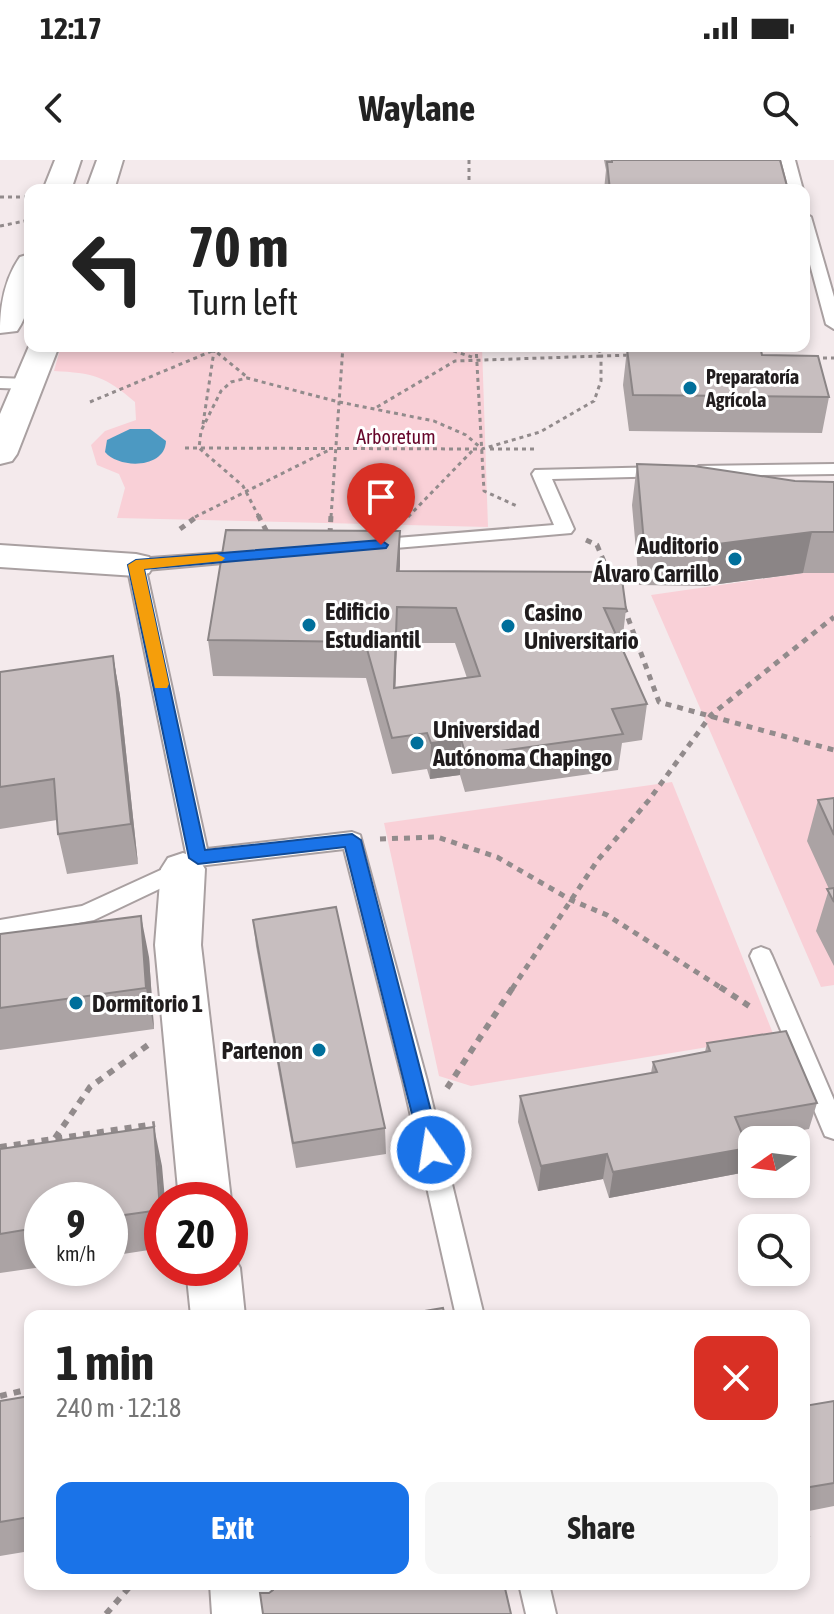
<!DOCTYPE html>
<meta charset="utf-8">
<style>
body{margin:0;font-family:"Asap Condensed",sans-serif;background:#f6f6f6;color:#222;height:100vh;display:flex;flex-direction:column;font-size:30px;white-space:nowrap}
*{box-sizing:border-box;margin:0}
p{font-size:26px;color:#767676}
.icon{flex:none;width:44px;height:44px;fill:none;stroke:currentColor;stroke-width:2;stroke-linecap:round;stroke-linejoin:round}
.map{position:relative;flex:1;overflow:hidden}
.details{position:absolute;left:24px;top:1150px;width:786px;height:280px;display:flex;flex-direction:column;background:#fff;border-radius:16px;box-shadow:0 4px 12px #0003}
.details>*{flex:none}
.top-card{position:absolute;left:24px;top:24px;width:786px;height:168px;border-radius:16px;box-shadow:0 4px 12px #0003;background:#fff;color:#222;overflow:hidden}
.needle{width:52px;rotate:256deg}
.fabs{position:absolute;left:738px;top:966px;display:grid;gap:16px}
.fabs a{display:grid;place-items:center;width:72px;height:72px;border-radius:16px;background:#fff;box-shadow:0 4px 12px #0003;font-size:40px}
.speed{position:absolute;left:24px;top:1022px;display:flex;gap:16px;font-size:40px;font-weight:700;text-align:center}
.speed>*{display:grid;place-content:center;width:104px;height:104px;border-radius:50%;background:#fff;box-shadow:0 4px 12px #0003;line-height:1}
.speed small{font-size:20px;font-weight:400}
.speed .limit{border:12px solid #d22;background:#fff;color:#111}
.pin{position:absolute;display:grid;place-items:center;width:68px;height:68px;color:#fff;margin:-82px -34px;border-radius:50% 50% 50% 0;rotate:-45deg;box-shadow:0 0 8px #0007}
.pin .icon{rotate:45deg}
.me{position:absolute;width:88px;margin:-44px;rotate:347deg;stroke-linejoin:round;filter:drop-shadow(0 0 6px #0008)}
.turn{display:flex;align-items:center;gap:28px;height:168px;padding:0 32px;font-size:36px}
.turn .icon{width:104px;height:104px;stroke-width:2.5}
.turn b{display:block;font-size:56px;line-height:68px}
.round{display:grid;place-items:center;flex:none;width:84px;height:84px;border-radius:16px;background:#f6f6f6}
.summary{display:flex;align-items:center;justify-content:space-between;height:136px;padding:0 32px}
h1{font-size:48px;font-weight:700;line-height:60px}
.cta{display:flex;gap:16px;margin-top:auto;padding:16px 32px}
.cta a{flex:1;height:92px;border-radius:16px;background:#1a73e8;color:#fff;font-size:32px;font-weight:700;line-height:92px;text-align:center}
.cta a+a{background:#f6f6f6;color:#222}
.status{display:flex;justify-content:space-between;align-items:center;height:56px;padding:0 40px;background:#fff;direction:ltr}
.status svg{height:22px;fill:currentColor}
header{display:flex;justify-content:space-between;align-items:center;height:104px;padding:0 32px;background:#fff;font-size:36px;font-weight:700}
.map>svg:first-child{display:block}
</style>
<div class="status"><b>12:17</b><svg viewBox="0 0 49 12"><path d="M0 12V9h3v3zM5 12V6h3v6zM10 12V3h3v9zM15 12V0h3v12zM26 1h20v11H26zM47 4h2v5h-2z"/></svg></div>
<header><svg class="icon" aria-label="back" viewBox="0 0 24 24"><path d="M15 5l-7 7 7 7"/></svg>Waylane<svg class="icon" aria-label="search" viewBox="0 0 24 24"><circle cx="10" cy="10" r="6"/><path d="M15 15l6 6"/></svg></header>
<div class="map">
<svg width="834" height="1454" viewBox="0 0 834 1454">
<rect width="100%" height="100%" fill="#f4eaec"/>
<path fill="#f9d0d7" d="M61,186H482L488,367L117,358L125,328L119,314L97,305L91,285L105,271L136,260L135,242C105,216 93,213 54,211Z
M803,413H834V825L821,827L651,435Z
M672,622L774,876L471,926L439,916L384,663Z"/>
<path fill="#4c99c2" d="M130,269H150L166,281C165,309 119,309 105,292L107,280Z"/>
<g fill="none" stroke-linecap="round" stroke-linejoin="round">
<defs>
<path id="lane" d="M781,0H795L803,30H789Z
M804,53L811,57L834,137V169L826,164L804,82Z
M0,218L28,219L36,224L28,229L0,228Z
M834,304V314L699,316L691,311L699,306Z
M665,307L673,312L671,316L552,319L574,369L571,373L372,390L363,385L372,380L554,365L532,314L535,310Z
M250,391L259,396L256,400L146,410L207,689L352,672L360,675L427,921L484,1156H456L403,921L344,689L198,706L195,712L94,760L0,778V760L82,746L187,698L127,405L136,399Z
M761,787L769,790L772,796L834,940V979L825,976L822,969L750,796L753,790Z
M519,1424H549L556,1454H526Z"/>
<path id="street" d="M55,0H81L71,30H43Z
M97,0H123L114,30H86Z
M30,94C30,122 33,148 17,171L0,173C0,146 4,120 20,97Z
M30,184L59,186L17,294L12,301L0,304V254Z
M0,385L136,394L149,397L154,405L149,413L136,416L0,407Z
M183,693L198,698L205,709L201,785L231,1040L230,1042L179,1040L155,785L161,709L168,698Z
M230,1090L240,1108L245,1156H191L186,1108H230Z
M210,1424H270L274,1454H212Z"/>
</defs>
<use href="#lane" stroke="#a9a0a1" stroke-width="4"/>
<use href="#street" stroke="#a9a0a1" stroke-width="4"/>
<path stroke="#928b8c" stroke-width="3" stroke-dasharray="4 4" stroke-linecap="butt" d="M469,0V30
M0,37H29
M0,66L30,60
M154,186L173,191L200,186
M203,186L214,190L247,217
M438,186L472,197
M476,186L484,331L519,347
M815,198H834
M90,242L224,186
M377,247L455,201L601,196L598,186
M203,264L214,191
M185,288L480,289
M490,289H536
M195,357L331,289
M259,357L243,326L199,288L201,271L221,231L231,222L247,218L339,242L434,261L466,275L482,289L540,272L594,241L601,221V196L632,195
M331,357L343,186
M408,357L473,290"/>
<path stroke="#928b8c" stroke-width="5" stroke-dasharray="6 6" stroke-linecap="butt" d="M258,355L267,372
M180,369L199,355
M330,374L331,355
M586,380L597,385L610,416
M624,447L659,542L834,590
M380,679L437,677L497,697L571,740L607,755L723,829
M512,829L597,701L649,640L711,555L834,457"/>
<path stroke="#928b8c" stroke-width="6" stroke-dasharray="7 7" stroke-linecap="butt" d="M720,827L749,846
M447,928L513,827
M55,978L90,927L148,885
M0,987L155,964
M0,1236L30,1229
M106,1454L132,1424"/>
<use href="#lane" fill="#fff" fill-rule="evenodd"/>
<use href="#street" fill="#fff" fill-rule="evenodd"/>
</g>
<path fill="#aba3a4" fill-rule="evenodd" d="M604,0H780L788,30H604L606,10Z
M668,186H760L762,195L829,237L822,273L629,271L623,225L627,189L668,190Z
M637,304L795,321L834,322V413H803L704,426L639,425L632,345Z
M400,411L626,449L622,484H620L647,544L642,580L622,583L618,610L465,632L460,615L430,619L427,609L392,614L366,518L213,516L208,480ZM397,483H455L467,518L395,528Z
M113,496L120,536L138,704L67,714L58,674L57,660L0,669V512Z
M818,640L834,675V806L816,771L829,729L807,681Z
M253,760L385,968L386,994L296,1008L256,786Z
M0,774L149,797L154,869L0,890Z
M707,883L817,943L809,969L745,980L741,1013L609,1038L603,1019L538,1031L518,962L520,936L651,913L653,902L705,892Z
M0,989L162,1006V1088L110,1096V1040H42V1107L0,1113Z
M30,1236V1391L0,1396V1241Z
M834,1241V1346L804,1352V1246Z
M804,1362L809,1376L804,1387Z"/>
<path fill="#8b8586" d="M400,371V406L398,447L397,411Z
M812,372L803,413L704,426L710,385Z
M397,447V483L394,564V528Z
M113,496L120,536L138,704L131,664Z
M461,579L460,615L430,619L431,583Z
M141,756L149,797L154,869L146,828Z
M154,967L162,1006L165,1040H162V1056Z
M748,988L741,1013L609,1038L613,1012Z
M607,994L603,1019L538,1031L541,1006Z"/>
<path fill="#c7bebf" stroke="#8b8586" stroke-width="2" fill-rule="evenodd" d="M612,0H780L788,30H610L607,2H612Z
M678,186H760L762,195L818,196L829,237L633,235L627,189L679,190Z
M637,304L694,306L795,321L834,322V372H812L710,385L644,383Z
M226,370L400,371L397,411L621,412L626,449L604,448L647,544L612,549L623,574L466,596L461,579L431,583L427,573L392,578L365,482L208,480ZM397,447L456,448L480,516L394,528Z
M113,496L131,664L58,674L54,619L0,627V512Z
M834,638V675L818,640Z
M834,728V742L827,729Z
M336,747L385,968L293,983L253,760Z
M141,756L146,828L0,848V774Z
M786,871L817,943L735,957L748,988L613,1012L607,994L541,1006L520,936L657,912L653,902L710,891L707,883Z
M154,967L160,1050L110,1057V1040H42V1067L0,1074V989Z
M443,1148L445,1156H395Z
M30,1236V1357L0,1362V1241Z
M834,1241V1323L804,1328V1246Z
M804,1362L809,1376L804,1377Z
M272,1424H504L511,1454H263L260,1433H269L273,1430Z"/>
<path fill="#1a73e8" stroke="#114b97" stroke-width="2" d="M381,380L388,385L386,388L144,409L205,690L352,674L361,680L441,990L438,996L431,999L424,996L421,990L345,687L198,704L189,698L128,405L136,400Z"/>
<path fill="#f59e0b" d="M217,394L225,398L222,401L144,409L169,524L167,528H155L128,405L136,400Z"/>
<g fill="#006f9b" stroke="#fff" stroke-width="3">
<circle cx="690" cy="228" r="8"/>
<circle cx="735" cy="399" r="8"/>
<circle cx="309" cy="465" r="8"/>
<circle cx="508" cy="466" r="8"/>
<circle cx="417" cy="583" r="8"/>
<circle cx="76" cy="843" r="8"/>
<circle cx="319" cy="890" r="8"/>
</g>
<g text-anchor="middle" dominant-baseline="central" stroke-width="6" stroke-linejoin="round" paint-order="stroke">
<g font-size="20" font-weight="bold" fill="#211d1e" stroke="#fff" text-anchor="start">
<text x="706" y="216">Preparatoría<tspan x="706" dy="23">Agrícola</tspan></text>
</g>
<g font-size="20" fill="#66052a" stroke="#fff">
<text x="396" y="276">Arboretum</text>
</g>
<g font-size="24" font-weight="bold" fill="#211d1e" stroke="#fff" text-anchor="start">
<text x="719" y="385" text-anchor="end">Auditorio<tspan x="719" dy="28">Álvaro Carrillo</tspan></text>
<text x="325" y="451">Edificio<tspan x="325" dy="28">Estudiantil</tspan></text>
<text x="524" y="452">Casino<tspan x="524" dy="28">Universitario</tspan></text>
<text x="433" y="569">Universidad<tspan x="433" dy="28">Autónoma Chapingo</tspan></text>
<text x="92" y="843">Dormitorio 1</text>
<text x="303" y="890" text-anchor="end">Partenon</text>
</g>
</g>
</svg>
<div class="fabs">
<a><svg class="needle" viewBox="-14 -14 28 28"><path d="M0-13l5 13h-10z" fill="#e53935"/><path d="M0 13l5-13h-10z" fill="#767676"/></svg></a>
<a><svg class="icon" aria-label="search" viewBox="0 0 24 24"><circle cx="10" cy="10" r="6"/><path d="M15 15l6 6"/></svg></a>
</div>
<div class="speed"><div>9<small>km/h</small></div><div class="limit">20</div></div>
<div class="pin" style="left:381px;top:385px;background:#d93025"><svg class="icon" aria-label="arrive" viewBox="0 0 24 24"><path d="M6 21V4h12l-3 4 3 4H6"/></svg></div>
<svg class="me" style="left:431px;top:990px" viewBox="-20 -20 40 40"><circle r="17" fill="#1a73e8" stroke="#fff" stroke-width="3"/><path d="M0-11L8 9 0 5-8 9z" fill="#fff"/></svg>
<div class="top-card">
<div class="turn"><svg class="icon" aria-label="left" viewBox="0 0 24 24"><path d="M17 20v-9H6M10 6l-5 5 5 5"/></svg><div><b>70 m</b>Turn left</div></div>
</div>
<section class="details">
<div class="summary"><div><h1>1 min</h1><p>240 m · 12:18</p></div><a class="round" style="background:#d93025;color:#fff"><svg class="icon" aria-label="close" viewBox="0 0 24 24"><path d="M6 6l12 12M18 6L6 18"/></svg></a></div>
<div class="cta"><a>Exit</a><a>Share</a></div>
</section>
</div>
